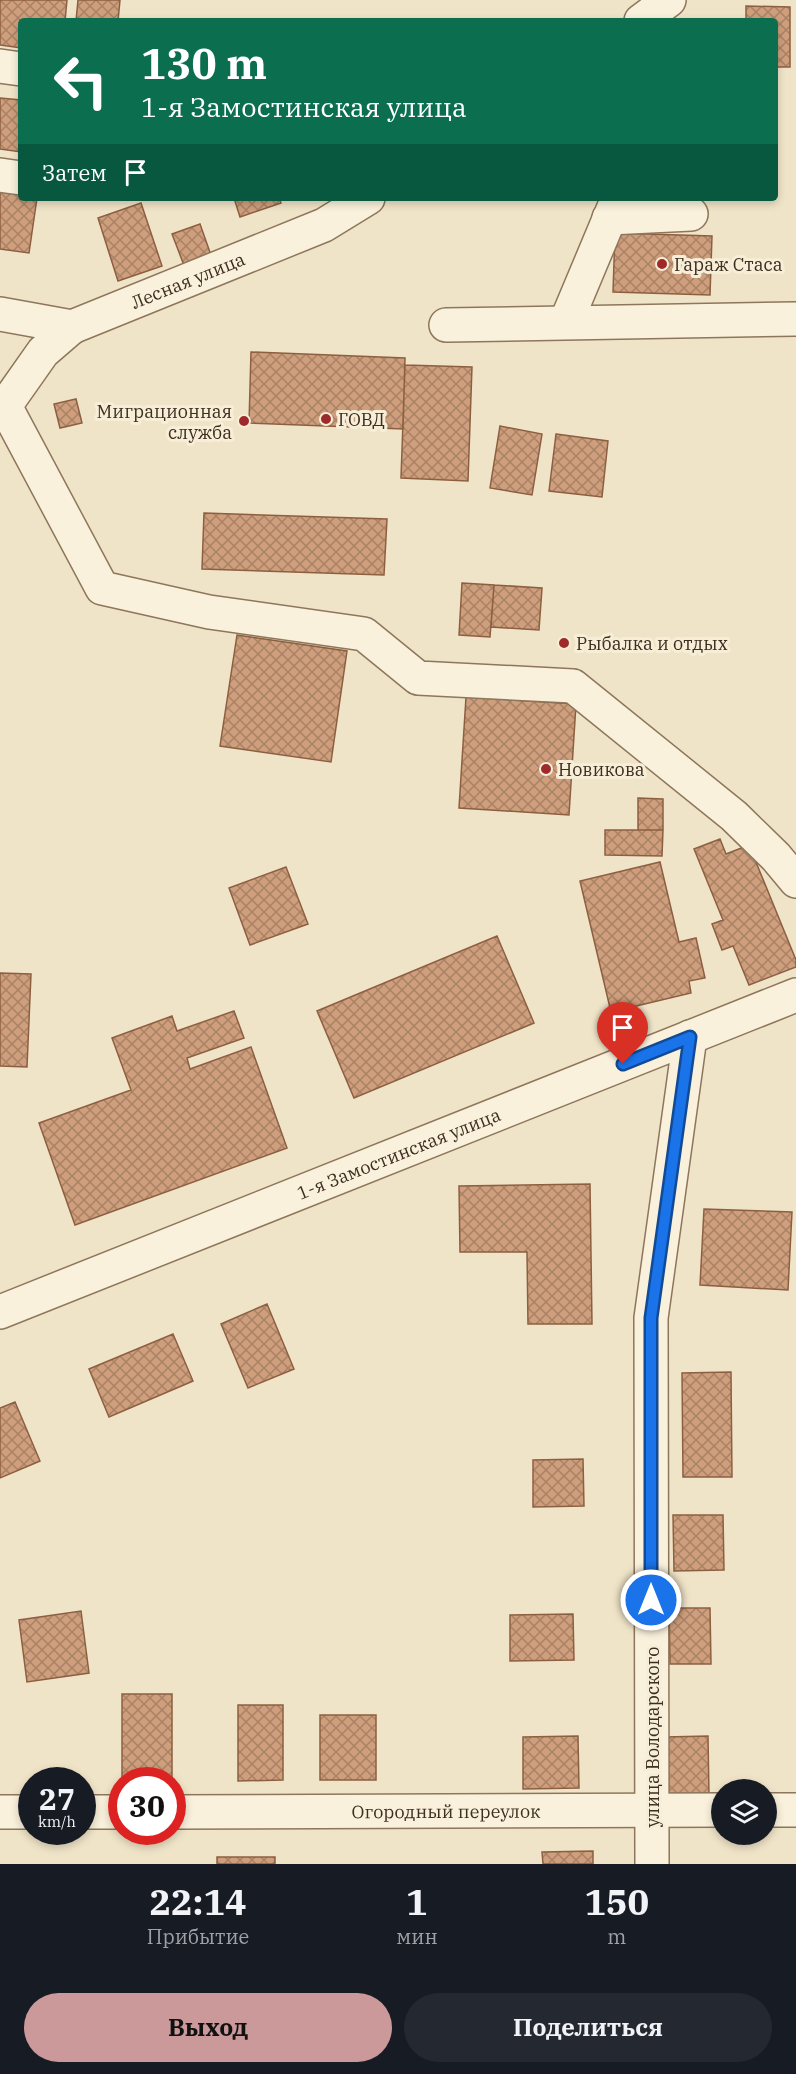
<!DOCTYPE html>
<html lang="ru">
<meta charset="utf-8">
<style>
body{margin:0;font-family:"IBM Plex Serif",serif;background:#242831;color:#f1f3f6;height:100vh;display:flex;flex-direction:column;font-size:22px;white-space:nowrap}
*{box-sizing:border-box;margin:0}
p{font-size:20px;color:#9ea1a6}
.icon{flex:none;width:33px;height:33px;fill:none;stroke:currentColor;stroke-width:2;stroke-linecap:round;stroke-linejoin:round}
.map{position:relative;height:1864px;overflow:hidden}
.sheet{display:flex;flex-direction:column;background:#171b24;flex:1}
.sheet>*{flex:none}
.banner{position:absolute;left:18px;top:18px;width:760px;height:183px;border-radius:6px;box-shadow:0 3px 9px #0003;background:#0b6e4f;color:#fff;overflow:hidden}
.tools{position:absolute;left:711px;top:1779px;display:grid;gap:12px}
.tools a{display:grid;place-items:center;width:66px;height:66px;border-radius:50%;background:#171b24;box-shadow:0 3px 9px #0003;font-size:30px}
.speed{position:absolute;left:18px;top:1767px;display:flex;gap:12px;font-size:30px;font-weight:700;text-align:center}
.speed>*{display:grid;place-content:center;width:78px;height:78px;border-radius:50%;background:#171b24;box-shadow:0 3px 9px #0003;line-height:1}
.speed small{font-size:15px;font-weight:400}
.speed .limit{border:9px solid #d22;background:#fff;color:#111}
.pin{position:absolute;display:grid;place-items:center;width:51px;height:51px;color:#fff;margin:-62px -26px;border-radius:50% 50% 50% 0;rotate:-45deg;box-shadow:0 0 6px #0007}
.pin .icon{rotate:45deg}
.me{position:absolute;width:66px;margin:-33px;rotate:0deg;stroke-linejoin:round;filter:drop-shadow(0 0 4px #0008)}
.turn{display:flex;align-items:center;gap:21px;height:126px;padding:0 24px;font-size:27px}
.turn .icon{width:78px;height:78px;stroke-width:2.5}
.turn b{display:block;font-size:42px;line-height:51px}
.then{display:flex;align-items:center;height:57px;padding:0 24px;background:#0003;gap:12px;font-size:22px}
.eta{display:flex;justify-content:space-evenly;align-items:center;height:102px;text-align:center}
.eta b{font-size:36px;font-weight:800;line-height:42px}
.primary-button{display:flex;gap:12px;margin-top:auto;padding:12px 24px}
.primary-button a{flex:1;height:69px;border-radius:36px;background:#cc999b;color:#111;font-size:24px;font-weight:800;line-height:69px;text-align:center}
.primary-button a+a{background:#242831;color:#f1f3f6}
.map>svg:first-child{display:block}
</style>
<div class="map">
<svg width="796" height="1864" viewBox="0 0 796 1864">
<defs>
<pattern id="building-cross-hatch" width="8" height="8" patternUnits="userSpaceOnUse" patternTransform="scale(1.5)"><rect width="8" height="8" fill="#cf9f7d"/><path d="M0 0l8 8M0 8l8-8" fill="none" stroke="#a98266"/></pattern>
</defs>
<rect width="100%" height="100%" fill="#f0e4c8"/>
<path fill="url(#building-cross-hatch)" stroke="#8d5f41" stroke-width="1.5" d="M0,0H67L65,21H21V48L0,45Z
M78,0H120L118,21H76Z
M746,6L790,7V67H776V21H746Z
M0,98L21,100V152L0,149Z
M0,191L21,194V198H37L29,253L0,249Z
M234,198H279L281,203L240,217Z
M141,203L162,266L118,281L98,218Z
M200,224L212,258L185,268L172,234Z
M615,233L712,236L710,295L613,292Z
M251,352L405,358L403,429L249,423Z
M405,365L472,367L468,481L401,478Z
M76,399L82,423L60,428L54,404Z
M500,426L542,434L532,495L490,488Z
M556,434L608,441L602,497L549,491Z
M204,513L387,519L384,575L202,569Z
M462,583L494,585L490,637L459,635Z
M494,585L542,588L539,630L491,627Z
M237,635L347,651L331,762L220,746Z
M466,697L576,704L569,815L459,808Z
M638,798L663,799V830H638Z
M605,830H663L662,856L605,855Z
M720,839L726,854L749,845L796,960V967L749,985L733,946L722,950L712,924L723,920L694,849Z
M660,862L679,942L696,938L705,978L689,981L691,993L611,1012L580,881Z
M286,867L308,924L250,945L229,888Z
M497,936L534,1023L354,1098L317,1011Z
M0,973L31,974L27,1067L0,1066Z
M234,1011L244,1038L187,1058L190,1069L251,1047L287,1148L75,1225L39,1123L131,1090L112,1038L172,1016L177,1031Z
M590,1184L592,1324H528L527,1252H460L459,1186Z
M704,1209L792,1212L788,1290L700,1285Z
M267,1304L294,1369L248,1388L221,1324Z
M173,1334L193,1381L109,1417L89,1369Z
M731,1372L732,1477H683L682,1373Z
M15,1402L40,1461L0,1478V1408Z
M583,1459L584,1506L533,1507V1460Z
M673,1515H723L724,1570L674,1571Z
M669,1608H710L711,1664H670Z
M81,1611L89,1673L27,1682L19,1620Z
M573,1614L574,1660L510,1661V1615Z
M122,1694H172V1780H122Z
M238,1705H283V1780L238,1781Z
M320,1715H376V1780H320Z
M578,1736L579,1788L523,1789V1737Z
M708,1736L709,1796L666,1797L665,1737Z
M593,1851V1864H543L542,1852Z
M217,1857H275V1864H217Z"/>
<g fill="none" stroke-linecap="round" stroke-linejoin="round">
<defs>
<g id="minor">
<path d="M641,21L669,0"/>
<path d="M0,66L21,69"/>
<path d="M0,175L21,178"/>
<path d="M609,218L691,214"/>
<path id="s1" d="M0,314L72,327L324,225L368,198"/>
<path d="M566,322L618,198"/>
<path d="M446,325L796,319"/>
<path d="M5,406L102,588L209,612L364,634L418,678L573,686L734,816L776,857L796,881"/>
<path d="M0,408L5,406L43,352L72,327"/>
<path id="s2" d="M0,1312L796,995"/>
<path d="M766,1810H796"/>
<path d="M0,1812H32"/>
<path d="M82,1812H122"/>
<path id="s3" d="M172,1812L722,1810"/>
<path d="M652,1864L651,1318L690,1037"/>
</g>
</defs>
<use href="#minor" stroke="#8d765c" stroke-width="36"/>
<use href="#minor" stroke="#faf1dc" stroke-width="33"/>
</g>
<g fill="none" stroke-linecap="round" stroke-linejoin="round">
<defs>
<path id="route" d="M623,1064L690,1037L651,1318V1600"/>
</defs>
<use href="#route" stroke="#114b97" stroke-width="15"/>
<use href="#route" stroke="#1a73e8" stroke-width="10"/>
</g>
<g fill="#9e2a2b" stroke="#f7eed8" stroke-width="2">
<circle cx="662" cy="264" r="6"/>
<circle cx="326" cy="419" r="6"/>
<circle cx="244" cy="421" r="6"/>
<circle cx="564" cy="643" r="6"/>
<circle cx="546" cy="769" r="6"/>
</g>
<g text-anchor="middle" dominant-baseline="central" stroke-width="6" stroke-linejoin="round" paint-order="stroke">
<g font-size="18" fill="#3d2e20" stroke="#f7eed8" text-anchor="start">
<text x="674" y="264">Гараж Стаса</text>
<text x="232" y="411" text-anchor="end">Миграционная<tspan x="232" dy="21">служба</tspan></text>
<text x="338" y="419">ГОВД</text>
<text x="576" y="643">Рыбалка и отдых</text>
<text x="558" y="769">Новикова</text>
</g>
<g font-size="18" fill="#3d2e20" stroke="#f7eed8">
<text stroke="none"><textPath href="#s1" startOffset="198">Лесная улица</textPath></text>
<text stroke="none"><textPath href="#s2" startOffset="429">1-я Замостинская улица</textPath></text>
<text transform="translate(652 1737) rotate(-90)">улица Володарского</text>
<text stroke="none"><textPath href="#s3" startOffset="274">Огородный переулок</textPath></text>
</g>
</g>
</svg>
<div class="tools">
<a><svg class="icon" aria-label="layers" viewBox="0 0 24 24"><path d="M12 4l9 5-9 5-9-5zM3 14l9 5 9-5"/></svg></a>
</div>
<div class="speed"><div>27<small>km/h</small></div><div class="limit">30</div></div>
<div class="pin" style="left:623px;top:1064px;background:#d93025"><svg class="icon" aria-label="arrive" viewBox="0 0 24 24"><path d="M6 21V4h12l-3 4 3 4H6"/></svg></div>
<svg class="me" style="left:651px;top:1600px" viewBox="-20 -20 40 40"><circle r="17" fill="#1a73e8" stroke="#fff" stroke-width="3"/><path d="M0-11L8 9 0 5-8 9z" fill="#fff"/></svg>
<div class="banner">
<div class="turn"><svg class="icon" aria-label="left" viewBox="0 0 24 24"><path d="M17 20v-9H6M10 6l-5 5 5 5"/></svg><div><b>130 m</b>1-я Замостинская улица</div></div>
<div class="then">Затем<svg class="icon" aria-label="arrive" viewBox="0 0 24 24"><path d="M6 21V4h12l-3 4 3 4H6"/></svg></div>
</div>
</div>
<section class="sheet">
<div class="eta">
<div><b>22:14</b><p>Прибытие</p></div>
<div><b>1</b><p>мин</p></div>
<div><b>150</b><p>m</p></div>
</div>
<div class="primary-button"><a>Выход</a><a>Поделиться</a></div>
</section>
